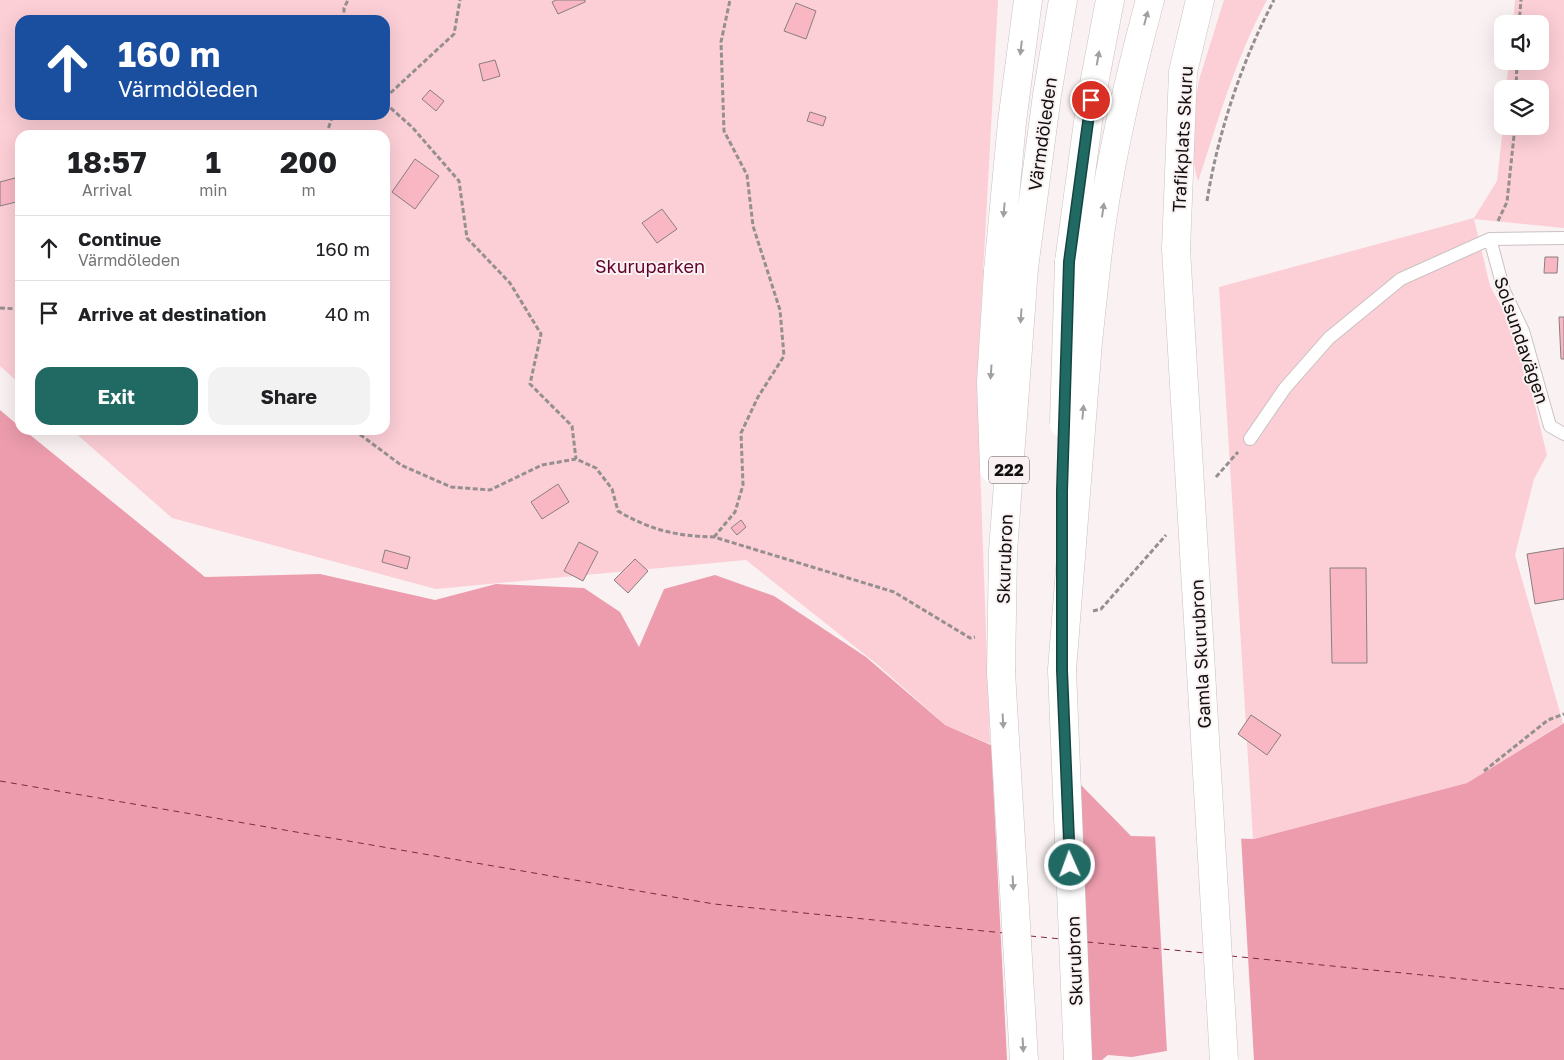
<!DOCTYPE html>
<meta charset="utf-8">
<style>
body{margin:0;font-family:"Golos Text",sans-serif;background:#f2f2f2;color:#202124;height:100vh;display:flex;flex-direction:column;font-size:19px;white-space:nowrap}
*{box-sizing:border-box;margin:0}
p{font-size:16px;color:#757577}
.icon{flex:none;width:28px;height:28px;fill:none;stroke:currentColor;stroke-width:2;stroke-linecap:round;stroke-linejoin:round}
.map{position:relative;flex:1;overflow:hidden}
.side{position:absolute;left:15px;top:130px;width:375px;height:305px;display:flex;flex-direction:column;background:#fff;border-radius:15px;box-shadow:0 5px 20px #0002}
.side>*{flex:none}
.guide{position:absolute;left:15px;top:15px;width:375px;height:105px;border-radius:15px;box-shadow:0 5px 20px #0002;background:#1a4fa0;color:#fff;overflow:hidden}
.controls{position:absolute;left:1494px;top:15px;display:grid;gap:10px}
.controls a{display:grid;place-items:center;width:55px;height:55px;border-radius:10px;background:#fff;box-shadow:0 5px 20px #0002;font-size:25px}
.pin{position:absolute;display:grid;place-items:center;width:42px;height:42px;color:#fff;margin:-21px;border:2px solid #fff;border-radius:50%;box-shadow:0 1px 5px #0007}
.me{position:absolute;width:55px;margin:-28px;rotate:358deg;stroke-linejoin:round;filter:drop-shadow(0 0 4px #0008)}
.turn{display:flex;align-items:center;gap:18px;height:105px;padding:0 20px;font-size:22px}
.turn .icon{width:65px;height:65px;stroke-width:2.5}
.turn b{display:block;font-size:35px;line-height:42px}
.eta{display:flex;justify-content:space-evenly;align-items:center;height:85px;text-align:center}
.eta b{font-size:30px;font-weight:700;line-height:35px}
.cta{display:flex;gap:10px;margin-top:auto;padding:10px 20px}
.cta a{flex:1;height:58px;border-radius:15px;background:#216a64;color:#fff;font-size:20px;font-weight:700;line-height:58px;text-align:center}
.cta a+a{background:#f2f2f2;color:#202124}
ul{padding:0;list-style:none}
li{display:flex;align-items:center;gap:15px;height:65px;padding:0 20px;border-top:1px solid #e0e0e0}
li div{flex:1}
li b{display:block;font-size:19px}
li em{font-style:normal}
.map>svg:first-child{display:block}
</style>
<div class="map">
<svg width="1564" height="1060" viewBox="0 0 1564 1060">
<rect width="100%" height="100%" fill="#faf1f2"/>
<path fill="#fcced6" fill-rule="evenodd" d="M0,0H998L977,382L990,744L945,725L878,665L746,560L436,589L172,518L72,430H385V135H20V384L0,366ZM20,20H385V115H20Z
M1224,0H1267C1236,57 1218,121 1198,182L1189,142L1199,80Z
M1515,0H1564V228L1474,219L1490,286L1518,337L1547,455L1534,479L1515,555L1563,723L1467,783L1253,839L1219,287L1474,218L1497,181L1503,126H1540V89H1506L1509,61H1540V24H1513Z"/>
<path fill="#ec9cad" d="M0,410L20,427V430H24L205,577L320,574L435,600L496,584L584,588L620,612L639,647L664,589L715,575L774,596L866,657L945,725L1080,784L1131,836L1254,839L1467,783L1564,723V1060H1238L1206,1044L1132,1057L1108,1055L1102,1060H0Z"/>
<path fill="#faf1f2" d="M991,742L1080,781L1092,1060H1007Z
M1155,834L1241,836L1254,1060H1233L1206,1047L1167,1052Z"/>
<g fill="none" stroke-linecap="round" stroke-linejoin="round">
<path stroke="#822642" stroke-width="1" stroke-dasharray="6 5" stroke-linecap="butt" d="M0,781L714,904L1004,933
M1030,936L1061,939
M1087,942L1205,953
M1231,956L1564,989"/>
</g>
<path fill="#f9b7c4" stroke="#877f80" d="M556,0H585V2L558,14L552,2Z
M796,3L816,11L806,39L784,31Z
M495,60L500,76L483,81L479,64Z
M430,90L444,101L436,111L422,99Z
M810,112L826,117L823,126L807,121Z
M415,159L439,176L415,209L392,192Z
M15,178L20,201L0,206V182Z
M662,209L677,229L657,243L642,223Z
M1545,257H1558L1557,273H1544Z
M1559,317H1564V359H1561Z
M558,484L569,502L542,519L531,502Z
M741,520L746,527L737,535L731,528Z
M579,542L598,552L583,581L564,571Z
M1564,548V599L1535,604L1527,554Z
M385,550L410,557L407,569L382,562Z
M635,559L648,571L628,593L614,580Z
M1330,568H1366L1367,663H1332Z
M1251,715L1281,735L1267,755L1238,734Z"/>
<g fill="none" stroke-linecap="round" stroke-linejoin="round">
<defs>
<path id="lane" d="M1564,238L1490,239L1504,291L1523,331L1550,426L1564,434
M1250,439L1285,388L1329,338L1401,279L1490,239"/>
<path id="secondary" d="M1176,249L1183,72L1200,0"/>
<path id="highway" d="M1097,259C1107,171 1127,85 1150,0
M1069,262L1091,100L1110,0
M1024,268L1047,95L1063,0
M998,271L1012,122L1028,0
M1062,670L1078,1060
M1001,672L1024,1060"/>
</defs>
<use href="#lane" stroke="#cac1c2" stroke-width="14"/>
<use href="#secondary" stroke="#cac1c2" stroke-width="29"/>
<use href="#highway" stroke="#cac1c2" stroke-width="29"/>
<path stroke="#958f8f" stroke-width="3" stroke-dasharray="5 2.5" stroke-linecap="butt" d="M344,20V8L348,0
M1519,24L1521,0
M1516,89L1517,61
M385,98L454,34L460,0
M385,103L412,127L459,181L467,238L510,283L541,334L530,384L572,426L576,459
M326,135L333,115
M1207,201C1218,132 1242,61 1274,0
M1498,221L1507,202L1515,126
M0,308L20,309
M354,430L401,465L451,487L490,490L542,465L576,459L596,468L612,489L618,511C650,530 676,536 714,537L894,592L970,638L975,637
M1216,477L1238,452
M714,537L735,512L743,485L741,433L758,397L784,356L780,310L753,226L747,175L724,131L721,42L730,0
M1093,611L1101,609L1166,535
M1484,771L1548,720L1564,714"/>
<use href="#lane" stroke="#fff" stroke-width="12"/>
<use href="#secondary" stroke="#fff" stroke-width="28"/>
<use href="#highway" stroke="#fff" stroke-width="28"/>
<defs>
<path id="secondary-bridge" d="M1176,249L1224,1060"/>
<path id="highway-bridge" d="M1064,424L1069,262
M994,469L991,382L998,271
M1062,670L1088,342L1097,259
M1001,672L1003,551L1024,268"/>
</defs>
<use href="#secondary-bridge" stroke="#cac1c2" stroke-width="29" stroke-linecap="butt"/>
<use href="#highway-bridge" stroke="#cac1c2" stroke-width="29" stroke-linecap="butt"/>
<use href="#secondary-bridge" stroke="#fff" stroke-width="28"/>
<use href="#highway-bridge" stroke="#fff" stroke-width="28"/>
</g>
<defs><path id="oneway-solid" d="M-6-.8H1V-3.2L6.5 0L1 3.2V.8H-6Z" transform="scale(1.25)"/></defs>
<g fill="#a19f9f">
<use href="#oneway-solid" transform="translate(1146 18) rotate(-75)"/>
<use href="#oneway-solid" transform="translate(1021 48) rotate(97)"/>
<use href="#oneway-solid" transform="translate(1098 58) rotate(-80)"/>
<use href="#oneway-solid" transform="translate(1004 210) rotate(95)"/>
<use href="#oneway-solid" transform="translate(1103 210) rotate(-82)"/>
<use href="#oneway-solid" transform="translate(1021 316) rotate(94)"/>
<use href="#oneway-solid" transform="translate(991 372) rotate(94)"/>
<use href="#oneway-solid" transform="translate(1083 412) rotate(-85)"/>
<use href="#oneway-solid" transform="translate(1003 721) rotate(87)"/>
<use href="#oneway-solid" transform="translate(1013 883) rotate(87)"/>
<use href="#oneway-solid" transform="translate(1023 1045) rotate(87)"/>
</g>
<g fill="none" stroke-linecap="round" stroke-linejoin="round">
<defs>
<path id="route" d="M1070,865L1062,670V491L1069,262L1091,100"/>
</defs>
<use href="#route" stroke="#154541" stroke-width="12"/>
<use href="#route" stroke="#216a64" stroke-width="9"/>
</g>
<g text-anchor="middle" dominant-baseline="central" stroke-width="4" stroke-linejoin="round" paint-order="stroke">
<rect fill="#faf1f2" stroke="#585454" stroke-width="1" x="989" y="456.5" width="40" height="27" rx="4"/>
<g font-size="16" font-weight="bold" fill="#131010">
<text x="1009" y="470">222</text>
</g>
<g font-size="18" fill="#131010" stroke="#faf1f2">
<text transform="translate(1042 134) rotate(-82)">Värmdöleden</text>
<text transform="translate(1182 139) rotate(-87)">Trafikplats Skuru</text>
<text transform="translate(1522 340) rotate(71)">Solsundavägen</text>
<text transform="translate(1004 559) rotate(-88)">Skurubron</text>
<text transform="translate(1200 654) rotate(-93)">Gamla Skurubron</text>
<text transform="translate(1074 961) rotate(-92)">Skurubron</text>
</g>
<g font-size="18" fill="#620129" stroke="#faf1f2">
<text x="650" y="266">Skuruparken</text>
</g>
</g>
</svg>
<div class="controls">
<a><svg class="icon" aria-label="sound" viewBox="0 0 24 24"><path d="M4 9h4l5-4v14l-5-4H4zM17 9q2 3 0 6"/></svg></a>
<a><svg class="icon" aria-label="layers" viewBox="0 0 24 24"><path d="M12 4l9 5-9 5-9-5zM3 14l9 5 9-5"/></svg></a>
</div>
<div class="pin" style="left:1091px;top:100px;background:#d93025"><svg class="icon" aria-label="arrive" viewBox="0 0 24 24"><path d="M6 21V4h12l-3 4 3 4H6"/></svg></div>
<svg class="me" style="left:1070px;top:865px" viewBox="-20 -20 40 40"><circle r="17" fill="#216a64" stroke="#fff" stroke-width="3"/><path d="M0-11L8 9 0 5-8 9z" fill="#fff"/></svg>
<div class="guide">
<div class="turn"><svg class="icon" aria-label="ahead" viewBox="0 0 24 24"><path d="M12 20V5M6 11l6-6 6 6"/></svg><div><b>160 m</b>Värmdöleden</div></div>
</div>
<section class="side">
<div class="eta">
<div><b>18:57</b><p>Arrival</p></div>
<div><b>1</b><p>min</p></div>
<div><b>200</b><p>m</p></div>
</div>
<ul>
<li><svg class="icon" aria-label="ahead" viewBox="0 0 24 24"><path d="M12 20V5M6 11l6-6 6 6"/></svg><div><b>Continue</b><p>Värmdöleden</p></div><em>160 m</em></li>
<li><svg class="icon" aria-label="arrive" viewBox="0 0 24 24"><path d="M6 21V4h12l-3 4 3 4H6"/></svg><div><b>Arrive at destination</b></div><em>40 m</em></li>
</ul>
<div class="cta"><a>Exit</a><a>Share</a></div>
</section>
</div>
